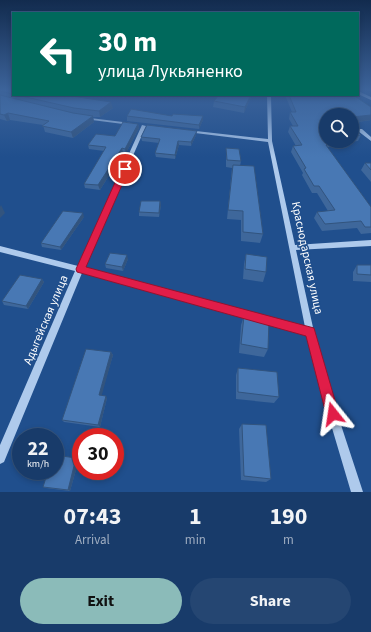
<!DOCTYPE html>
<meta charset="utf-8">
<style>
body{margin:0;font-family:"Source Sans 3",sans-serif;background:#254672;color:#f1f3f6;height:100vh;display:flex;flex-direction:column;font-size:15px;white-space:nowrap}
*{box-sizing:border-box;margin:0}
p{font-size:13px;color:#9fadc1}
.icon{flex:none;width:22px;height:22px;fill:none;stroke:currentColor;stroke-width:2;stroke-linecap:round;stroke-linejoin:round}
.map{position:relative;height:492px;overflow:hidden}
.details{display:flex;flex-direction:column;background:#183b6a;flex:1}
.details>*{flex:none}
.guide{position:absolute;left:12px;top:12px;width:347px;height:84px;border-radius:0px;box-shadow:0 2px 6px #0003,0 0 0 1px #36557e;background:#00695c;color:#fff;overflow:hidden}
.controls{position:absolute;left:319px;top:108px;display:grid;gap:8px}
.controls a{display:grid;place-items:center;width:40px;height:40px;border-radius:50%;background:#183b6a;box-shadow:0 2px 6px #0003,0 0 0 1px #36557e;font-size:20px}
.speed{position:absolute;left:12px;top:428px;display:flex;gap:8px;font-size:20px;font-weight:700;text-align:center}
.speed>*{display:grid;place-content:center;width:52px;height:52px;border-radius:50%;background:#183b6a;box-shadow:0 2px 6px #0003,0 0 0 1px #36557e;line-height:1}
.speed small{font-size:10px;font-weight:400}
.speed .limit{border:6px solid #d22;background:#fff;color:#111}
.pin{position:absolute;display:grid;place-items:center;width:34px;height:34px;color:#fff;margin:-17px;border:2px solid #fff;border-radius:50%;box-shadow:0 1px 4px #0007}
.me{position:absolute;width:44px;margin:-22px;rotate:345deg;stroke-linejoin:round;filter:drop-shadow(0 0 3px #0008)}
.turn{display:flex;align-items:center;gap:14px;height:84px;padding:0 20px;font-size:18px}
.turn .icon{width:52px;height:52px;stroke-width:2.5}
.turn b{display:block;font-size:28px;line-height:34px}
.eta{display:flex;justify-content:space-evenly;align-items:center;height:68px;text-align:center}
.eta b{font-size:24px;font-weight:700;line-height:28px}
.action{display:flex;gap:8px;margin-top:auto;padding:8px 20px}
.action a{flex:1;height:46px;border-radius:24px;background:#8bbbb9;color:#111;font-size:16px;font-weight:700;line-height:46px;text-align:center}
.action a+a{background:#254672;color:#f1f3f6}
.map>svg:first-child{display:block}
</style>
<div class="map">
<svg width="371" height="492" viewBox="0 0 371 492">
<rect width="100%" height="100%" fill="#204f8d"/>
<g fill="none" stroke-linecap="round" stroke-linejoin="round">
<path fill="#aecaec" fill-rule="evenodd" d="M358,91L371,97V100L358,94Z
M267,95H271L272,141L295,245L371,240V246L296,250L314,332L342,428L363,492H351L332,428L306,335L82,273L4,462L0,464V445L75,271L0,252V246L78,266L142,125L146,126L84,267L305,327L268,142L187,132L185,131L187,130L268,139Z
M82,117L131,123L133,124L131,125L84,119L82,118Z
M358,129H362L371,137V141L358,131Z"/>
</g>
<path fill="#3e679b" d="M0,89H13V95H65L113,108L100,117H93L94,122L73,138L45,132L43,125L10,120L7,121L0,119Z
M366,89H371V91H369Z
M219,95H252L244,113L213,107L214,101Z
M285,95H353L371,107V120L352,123V115L326,141H337L329,147H327L371,207V233L361,234L357,228L322,231L314,218L317,212L328,211L317,193H312L302,175L303,173L291,152L293,146H296L288,132L290,126H293L289,119L290,112H292Z
M127,116L203,120L199,129L127,121Z
M138,124L139,128L126,153H123L100,190L85,188L84,184L104,151L89,149L88,145L115,136Z
M352,126L361,135L358,141L340,143L338,141H352Z
M196,135L191,146L179,145L175,159L156,157L155,153L159,143L142,141L141,137Z
M226,148L241,161L240,166L263,234L260,243L241,241V220L227,219L232,168L226,167Z
M365,163H371V182L361,170Z
M160,201L161,205L159,217L139,216V212Z
M84,217L61,250L42,247L41,243Z
M246,254L266,272L263,282L243,279L244,264Z
M128,259L123,271L106,268L105,264Z
M357,265H371V282L353,281V272Z
M42,279L44,282L28,309L4,305L2,301Z
M244,316L268,349L264,357L239,353L241,325Z
M111,352L113,355L101,395L107,398L100,427L64,422L62,420Z
M238,368L279,397L274,403L236,399V375Z
M242,424L271,479L266,482L241,480L239,429Z
M79,459L70,491L46,488L43,487Z"/>
<path fill="#32547e" d="M251,95H252L244,113L245,107Z
M111,102L113,108L100,117L99,111Z
M8,113L10,120L7,121L4,115Z
M371,115V120L352,123V117Z
M93,116L94,122L73,138L71,132Z
M203,116V120L199,129V125Z
M138,124L139,128L126,153L125,149Z
M197,131L196,135L191,146V142Z
M178,141L179,145L175,159V155Z
M332,141H337L329,147Z
M122,148L123,153L100,190L98,185Z
M160,201L161,205L159,217V213Z
M1,205L5,213L0,218V207Z
M83,213L84,217L61,250L60,247Z
M127,255L128,259L123,271L122,267Z
M42,279L44,282L28,309L26,306Z
M111,352L113,355L101,398L99,395Z
M106,396L107,398L100,427L98,425Z
M76,458L79,459L70,491L68,490Z"/>
<path fill="#4878b4" stroke="#32547e" d="M0,89H13V94L0,91Z
M0,95L73,113L93,116L71,132L42,126L49,121L8,113L4,115L0,114Z
M17,95H65L111,102L99,111L74,108Z
M219,95H251L245,107L214,101Z
M289,95H353L371,107V115L352,117V115H326V141H328H327L328,143L326,145L371,207V227H365L361,221L325,224L317,212L335,210L319,186H314L304,169L306,168L293,146L302,145L290,126H298L290,112H296Z
M131,109L172,116L173,114L203,116L199,125L127,116Z
M123,122L138,124L125,149L122,148L98,185L84,184L106,147L88,145L96,134L115,136Z
M147,125L197,131L191,142L178,141L175,155L155,153L160,139L141,137Z
M352,126L361,135L352,136Z
M226,148L239,149L241,161L227,160Z
M365,163H371V170Z
M233,165L254,166L263,234L243,232V211L228,210Z
M141,201H160L159,213L139,212Z
M63,211L83,213L60,247L41,243Z
M110,253L127,255L122,267L105,264Z
M246,254L267,257L266,272L245,269Z
M357,265H371V275L357,274Z
M20,275L42,279L26,306L2,301Z
M244,316L269,320L268,349L241,344Z
M86,349L111,352L99,395L106,396L98,425L62,420Z
M238,368L277,372L279,397L238,392Z
M242,424L266,425L271,479L244,476Z
M55,455L76,458L68,490L43,487L48,471H55Z"/>
<linearGradient id="sky" x2="0" y2="1"><stop stop-color="#122b4e"/><stop offset="0.57" stop-color="#3c639a"/><stop offset="1" stop-color="#3c639a" stop-opacity="0"/></linearGradient>
<rect width="371" height="157" fill="url(#sky)"/>
<path fill="#e11d48" stroke="#92132f" d="M122,167L129,169L86,267L314,328L339,414L338,419L333,421L328,419L326,414L306,336L77,272L76,269Z"/>
<g text-anchor="middle" dominant-baseline="central" stroke-width="3" stroke-linejoin="round" paint-order="stroke">
<g font-size="12" fill="#fff" stroke="#204f8d">
<text transform="translate(307 258) rotate(78)">Краснодарская улица</text>
<text transform="translate(46 320) rotate(-67)">Адыгейская улица</text>
</g>
</g>
</svg>
<div class="controls">
<a><svg class="icon" aria-label="search" viewBox="0 0 24 24"><circle cx="10" cy="10" r="6"/><path d="M15 15l6 6"/></svg></a>
</div>
<div class="speed"><div>22<small>km/h</small></div><div class="limit">30</div></div>
<div class="pin" style="left:125px;top:169px;background:#d93025"><svg class="icon" aria-label="arrive" viewBox="0 0 24 24"><path d="M6 21V4h12l-3 4 3 4H6"/></svg></div>
<svg class="me" style="left:333px;top:414px" viewBox="-20 -20 40 40"><path d="M0-17L14 15 0 8-14 15z" fill="#e11d48" stroke="#fff" stroke-width="4"/></svg>
<div class="guide">
<div class="turn"><svg class="icon" aria-label="left" viewBox="0 0 24 24"><path d="M17 20v-9H6M10 6l-5 5 5 5"/></svg><div><b>30 m</b>улица Лукьяненко</div></div>
</div>
</div>
<section class="details">
<div class="eta">
<div><b>07:43</b><p>Arrival</p></div>
<div><b>1</b><p>min</p></div>
<div><b>190</b><p>m</p></div>
</div>
<div class="action"><a>Exit</a><a>Share</a></div>
</section>
